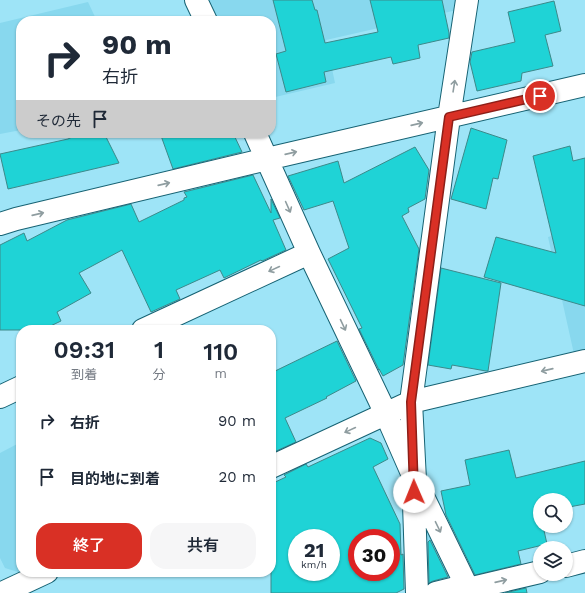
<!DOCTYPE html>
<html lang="ja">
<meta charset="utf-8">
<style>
body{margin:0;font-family:"Work Sans","Noto Sans JP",sans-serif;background:#f6f6f7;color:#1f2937;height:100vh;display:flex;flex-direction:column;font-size:15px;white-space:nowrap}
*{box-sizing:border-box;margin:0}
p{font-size:13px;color:#747a83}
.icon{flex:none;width:22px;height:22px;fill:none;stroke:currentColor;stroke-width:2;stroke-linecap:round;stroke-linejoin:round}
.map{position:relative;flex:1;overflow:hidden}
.drawer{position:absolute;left:16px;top:325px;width:260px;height:252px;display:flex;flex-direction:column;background:#fff;border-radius:16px;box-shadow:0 1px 3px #0004}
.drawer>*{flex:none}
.top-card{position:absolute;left:16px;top:16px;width:260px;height:122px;border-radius:16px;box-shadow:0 1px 3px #0004;background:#fff;color:#1f2937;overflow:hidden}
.buttons{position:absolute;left:533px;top:493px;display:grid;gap:8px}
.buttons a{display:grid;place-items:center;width:40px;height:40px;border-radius:50%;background:#fff;box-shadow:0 1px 3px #0004;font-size:20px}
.speed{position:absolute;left:288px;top:529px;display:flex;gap:8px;font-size:20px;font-weight:700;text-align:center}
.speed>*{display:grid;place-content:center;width:52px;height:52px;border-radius:50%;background:#fff;box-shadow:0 1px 3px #0004;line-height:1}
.speed small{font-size:10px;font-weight:400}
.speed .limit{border:6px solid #d22;background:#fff;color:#111}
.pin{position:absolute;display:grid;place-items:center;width:34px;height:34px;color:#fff;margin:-17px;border:2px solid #fff;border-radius:50%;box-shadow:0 1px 4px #0007}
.me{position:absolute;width:44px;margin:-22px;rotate:359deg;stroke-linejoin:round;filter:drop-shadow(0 0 3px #0008)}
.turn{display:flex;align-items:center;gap:14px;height:84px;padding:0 20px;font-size:18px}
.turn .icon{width:52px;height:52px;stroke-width:2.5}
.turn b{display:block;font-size:28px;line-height:34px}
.then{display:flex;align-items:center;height:38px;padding:0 20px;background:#0003;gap:8px;font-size:15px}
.eta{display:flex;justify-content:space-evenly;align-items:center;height:68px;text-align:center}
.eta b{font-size:24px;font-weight:600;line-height:28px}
.button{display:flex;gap:8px;margin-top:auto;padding:8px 20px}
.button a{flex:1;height:46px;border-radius:16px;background:#d93025;color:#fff;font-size:16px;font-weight:600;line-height:46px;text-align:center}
.button a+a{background:#f6f6f7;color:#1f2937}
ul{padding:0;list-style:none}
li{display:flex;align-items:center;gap:12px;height:56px;padding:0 20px}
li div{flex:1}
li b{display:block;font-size:15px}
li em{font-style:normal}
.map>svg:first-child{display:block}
</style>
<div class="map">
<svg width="585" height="593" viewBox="0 0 585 593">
<rect width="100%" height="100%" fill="#9ee4f7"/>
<path fill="#88d8ee" d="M207,0H458L457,10L326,40L335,83L271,98V21H216Z
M88,2L97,21H21V130L0,134V23Z
M585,227V352L574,354L548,237Z
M21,442V573L5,568L0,558V453Z
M425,529L428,530L450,576L449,579L427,585Z"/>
<path fill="#1fd3d6" stroke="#3c898a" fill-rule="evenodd" d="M273,0H312L315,10H317L325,43L378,32L370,0H442L449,33V38L418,45L420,58L393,64L391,57L324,72L326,82L286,92L276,54L286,51Z
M554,1L561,31L545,35L553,66L522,73L521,81L477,91L470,62L472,52L515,42L508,12Z
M471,128L507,140L498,179L493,178L486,209L451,199Z
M80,133H104L119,163L8,189L0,154L68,139Z
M160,133H233L242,152L173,169Z
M570,146L573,161L585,158V306L484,277L496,237L556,253L533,156Z
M415,147L429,170L425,199L408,208L409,212L402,216L419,249L403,365L383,376L379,369V370L359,329L362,328L328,259L349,248L333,201L304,210L288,176L338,161L344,183Z
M253,175L271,213V199L280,218L273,220L286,250L262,261L261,260L224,278L220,270L176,290L180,299L151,312L122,250L79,273L91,293L57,312L61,321L42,330H0V245L24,233L27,241L67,220L131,204L139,222L184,200V198L187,197L184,192Z
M441,268L501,283L488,371H486L452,365L451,369L428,365Z
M337,341L356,381L326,397L327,398L285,418L296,442L274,452L271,446V373Z
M370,438L381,443L388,459L373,467L400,524L401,555L403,554L404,589L396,593H271V484L286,477L284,475L306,464L308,467ZM297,538H331V572H297ZM357,538H391V572H357Z
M509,450L516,478L585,461V504L569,507L571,515L566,516V500H540V526H543L547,544L518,551L521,564L475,575L446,515L441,491L470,485L465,460Z
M430,540L448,577L433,581L429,583L428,542Z
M526,588L527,593H505Z"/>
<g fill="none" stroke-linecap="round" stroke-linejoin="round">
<defs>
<path id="minor" d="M196,0L206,21
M255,133L309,253L386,414L415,480L470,593
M0,224L16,219L267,159L585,85
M143,330L309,253
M0,397L21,387
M271,467L411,402L585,361
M566,566L585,561
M2,593L47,572
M417,593L414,504L415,480L411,402L449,117L467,0
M436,593L456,588L468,589L540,572"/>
</defs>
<use href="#minor" stroke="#166273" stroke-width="24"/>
<use href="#minor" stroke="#fff" stroke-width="22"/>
</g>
<defs><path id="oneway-shaft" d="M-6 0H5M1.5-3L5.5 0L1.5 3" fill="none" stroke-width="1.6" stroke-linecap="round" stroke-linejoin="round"/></defs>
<g stroke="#8f9da0">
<use href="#oneway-shaft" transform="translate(454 86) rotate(-81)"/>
<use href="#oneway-shaft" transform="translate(417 124) rotate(-13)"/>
<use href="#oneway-shaft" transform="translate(291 153) rotate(-13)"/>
<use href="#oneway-shaft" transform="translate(164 184) rotate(-13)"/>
<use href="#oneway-shaft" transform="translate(288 207) rotate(66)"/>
<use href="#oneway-shaft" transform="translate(38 214) rotate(-13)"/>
<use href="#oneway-shaft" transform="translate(274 269) rotate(155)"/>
<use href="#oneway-shaft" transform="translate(343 325) rotate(65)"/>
<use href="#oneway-shaft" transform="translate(547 370) rotate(167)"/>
<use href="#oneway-shaft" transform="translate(350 430) rotate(155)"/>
<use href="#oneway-shaft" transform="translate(438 527) rotate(64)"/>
<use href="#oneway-shaft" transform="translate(501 581) rotate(-13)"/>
</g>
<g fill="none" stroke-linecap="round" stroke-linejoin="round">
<defs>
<path id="route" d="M414,492L411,402L449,117L540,96"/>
</defs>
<use href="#route" stroke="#8d1f18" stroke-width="10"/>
<use href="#route" stroke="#d93025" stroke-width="7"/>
</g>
</svg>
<div class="buttons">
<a><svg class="icon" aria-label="search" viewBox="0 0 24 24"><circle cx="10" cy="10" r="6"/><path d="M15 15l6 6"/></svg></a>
<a><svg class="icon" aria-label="layers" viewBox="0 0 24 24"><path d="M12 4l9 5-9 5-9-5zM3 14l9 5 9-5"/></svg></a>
</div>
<div class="speed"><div>21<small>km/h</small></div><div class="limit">30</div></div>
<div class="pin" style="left:540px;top:96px;background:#d93025"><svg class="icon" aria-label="arrive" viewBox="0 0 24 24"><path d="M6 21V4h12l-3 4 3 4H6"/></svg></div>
<svg class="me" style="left:414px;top:492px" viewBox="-20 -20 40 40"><circle r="19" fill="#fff"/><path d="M0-13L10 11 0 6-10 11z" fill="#d93025"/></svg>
<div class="top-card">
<div class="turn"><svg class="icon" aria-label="right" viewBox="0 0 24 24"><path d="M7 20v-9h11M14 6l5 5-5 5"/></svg><div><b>90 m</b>右折</div></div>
<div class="then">その先<svg class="icon" aria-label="arrive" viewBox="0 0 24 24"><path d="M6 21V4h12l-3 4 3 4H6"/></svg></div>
</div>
<section class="drawer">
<div class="eta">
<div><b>09:31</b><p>到着</p></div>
<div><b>1</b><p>分</p></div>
<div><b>110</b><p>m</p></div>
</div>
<ul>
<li><svg class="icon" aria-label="right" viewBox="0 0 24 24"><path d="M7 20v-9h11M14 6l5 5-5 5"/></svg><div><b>右折</b></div><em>90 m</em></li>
<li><svg class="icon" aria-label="arrive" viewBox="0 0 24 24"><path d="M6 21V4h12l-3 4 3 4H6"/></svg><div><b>目的地に到着</b></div><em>20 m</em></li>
</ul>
<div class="button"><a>終了</a><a>共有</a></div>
</section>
</div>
